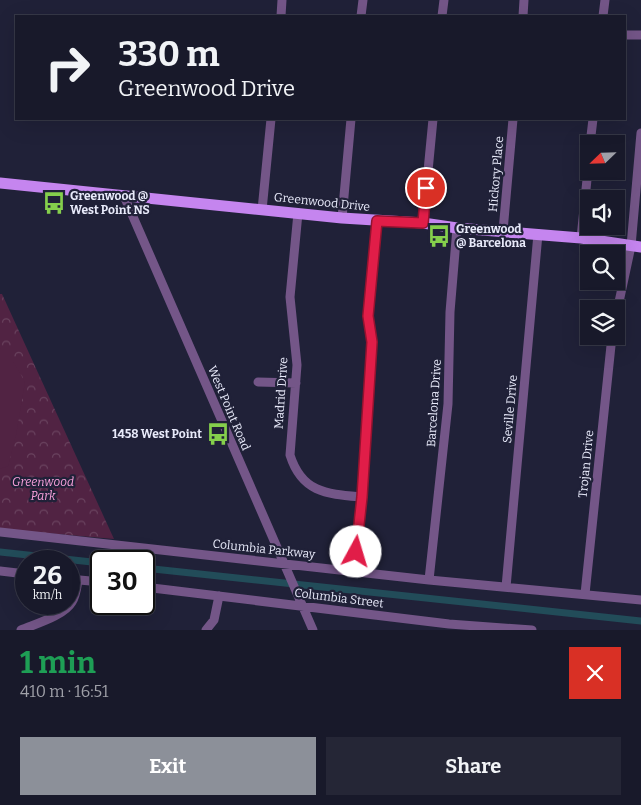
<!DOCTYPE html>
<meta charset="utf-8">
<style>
body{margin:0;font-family:Bitter,serif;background:#252636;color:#f1f3f6;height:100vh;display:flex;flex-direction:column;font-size:19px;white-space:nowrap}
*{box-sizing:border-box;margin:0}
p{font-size:16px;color:#9fa0a8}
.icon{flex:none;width:28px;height:28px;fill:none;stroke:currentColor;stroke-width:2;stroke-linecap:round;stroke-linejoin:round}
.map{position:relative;height:630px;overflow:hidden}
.sheet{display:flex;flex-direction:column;background:#18192a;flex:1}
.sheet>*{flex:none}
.guide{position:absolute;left:15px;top:15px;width:611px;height:105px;border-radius:0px;box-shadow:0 5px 20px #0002,0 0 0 1px #363847;background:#18192a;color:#f1f3f6;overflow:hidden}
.needle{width:32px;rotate:247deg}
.tools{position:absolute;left:580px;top:135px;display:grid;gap:10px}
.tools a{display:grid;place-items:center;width:45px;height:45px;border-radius:0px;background:#18192a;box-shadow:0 5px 20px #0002,0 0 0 1px #363847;font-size:25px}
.speed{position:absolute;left:15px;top:550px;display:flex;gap:10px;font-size:25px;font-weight:700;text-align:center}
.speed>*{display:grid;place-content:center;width:65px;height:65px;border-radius:50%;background:#18192a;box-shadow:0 5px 20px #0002,0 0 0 1px #363847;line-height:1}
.speed small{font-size:12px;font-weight:400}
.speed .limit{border:2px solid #111;border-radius:8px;background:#fff;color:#111}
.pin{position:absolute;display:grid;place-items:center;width:42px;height:42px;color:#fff;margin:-21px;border:2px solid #fff;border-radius:50%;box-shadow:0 1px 5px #0007}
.me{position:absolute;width:55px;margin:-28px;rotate:6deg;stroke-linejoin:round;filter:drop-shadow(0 0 4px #0008)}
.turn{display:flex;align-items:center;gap:18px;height:105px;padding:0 20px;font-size:22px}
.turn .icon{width:65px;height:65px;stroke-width:2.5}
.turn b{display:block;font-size:35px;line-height:42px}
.round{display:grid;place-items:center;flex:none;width:52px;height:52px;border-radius:0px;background:#252636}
.headline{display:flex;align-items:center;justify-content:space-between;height:85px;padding:0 20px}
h1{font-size:30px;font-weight:700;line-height:38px;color:#1e9e55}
.button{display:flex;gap:10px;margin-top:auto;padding:10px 20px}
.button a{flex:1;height:58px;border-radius:0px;background:#8c9099;color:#fff;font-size:20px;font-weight:700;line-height:58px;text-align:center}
.button a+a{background:#252636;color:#f1f3f6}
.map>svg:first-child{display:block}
</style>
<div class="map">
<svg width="641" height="630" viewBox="0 0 641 630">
<defs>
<pattern id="park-crowns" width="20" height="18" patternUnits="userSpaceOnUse" patternTransform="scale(1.25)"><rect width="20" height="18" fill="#512343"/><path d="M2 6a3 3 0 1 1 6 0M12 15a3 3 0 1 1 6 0" fill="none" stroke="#6a435f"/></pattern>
</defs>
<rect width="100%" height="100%" fill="#202138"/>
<path fill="url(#park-crowns)" d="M0,294H2L114,539L0,529Z"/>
<path fill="#512343" d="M0,348L14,363L25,382L16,435L8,466L0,469Z"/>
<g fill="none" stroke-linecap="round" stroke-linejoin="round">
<path stroke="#224c59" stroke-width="7" d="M0,552L101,563
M144,568L641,621"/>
<path stroke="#745688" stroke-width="9" d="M281,16L282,0
M361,16L363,0
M442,16L444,0
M523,16L524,0
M603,16L605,0
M625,35H641
M590,144L593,119
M124,196L313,630
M262,210L271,119
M298,213L290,297L297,365L290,455C302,493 327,494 362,497
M342,218L351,119
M423,223L433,119
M503,231L513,119
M581,238L589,160
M616,316L631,246L641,133
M258,382L296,383
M0,532L429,580L641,600
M0,571L26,574
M354,571L362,497L372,342L368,316L377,221
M69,579L101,582
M429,580L448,404L450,312L457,228
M144,587L449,624L532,630
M506,587L538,234
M585,594L612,336
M21,630C35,624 64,616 72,602C76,596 77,587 78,580
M206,630L214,620L219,596"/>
<path stroke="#c585ef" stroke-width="11" d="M0,183L342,218L423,223L457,228L581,238L641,247"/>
</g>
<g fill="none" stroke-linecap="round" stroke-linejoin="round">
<defs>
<path id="route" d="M356,552L362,497L372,342L368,316L377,221L423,223L426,188"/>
</defs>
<use href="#route" stroke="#92132f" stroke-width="12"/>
<use href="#route" stroke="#e11d48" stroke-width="9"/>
</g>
<defs>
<symbol id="bus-bare" viewBox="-9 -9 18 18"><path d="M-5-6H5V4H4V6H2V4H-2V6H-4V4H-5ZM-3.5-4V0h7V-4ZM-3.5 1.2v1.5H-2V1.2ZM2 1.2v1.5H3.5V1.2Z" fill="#85cf4c" stroke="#202138" stroke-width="2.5" paint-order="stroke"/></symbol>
</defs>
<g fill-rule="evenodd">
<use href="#bus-bare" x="38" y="187" width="32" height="32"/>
<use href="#bus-bare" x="423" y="220" width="32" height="32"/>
<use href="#bus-bare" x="202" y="418" width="32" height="32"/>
</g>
<g text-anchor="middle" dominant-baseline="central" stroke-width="4.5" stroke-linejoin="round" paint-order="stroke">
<g font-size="12" fill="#e8eafa" stroke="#202138">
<text transform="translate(496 174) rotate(-85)">Hickory Place</text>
<text transform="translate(322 202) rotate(6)">Greenwood Drive</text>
<text transform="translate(281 393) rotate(-86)">Madrid Drive</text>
<text transform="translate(434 403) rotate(-86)">Barcelona Drive</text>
<text transform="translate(229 408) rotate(67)">West Point Road</text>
<text transform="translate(510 409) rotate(-85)">Seville Drive</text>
<text transform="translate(586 464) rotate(-84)">Trojan Drive</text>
<text transform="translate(264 549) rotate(6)">Columbia Parkway</text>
<text transform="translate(339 598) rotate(7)">Columbia Street</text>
</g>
<g font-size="12" font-weight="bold" fill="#e8eafa" stroke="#202138" text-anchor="start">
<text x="70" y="196">Greenwood @<tspan x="70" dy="14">West Point NS</tspan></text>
<text x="456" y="229">Greenwood<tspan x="456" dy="14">@ Barcelona</tspan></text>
<text x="202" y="434" text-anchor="end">1458 West Point</text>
</g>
<g font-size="12" font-style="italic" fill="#f9a1dc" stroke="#202138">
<text x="43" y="482">Greenwood<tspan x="43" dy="14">Park</tspan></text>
</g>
</g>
</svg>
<div class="tools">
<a><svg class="needle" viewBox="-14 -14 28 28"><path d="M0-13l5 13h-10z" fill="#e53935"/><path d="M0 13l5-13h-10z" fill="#9fa0a8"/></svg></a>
<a><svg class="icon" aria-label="sound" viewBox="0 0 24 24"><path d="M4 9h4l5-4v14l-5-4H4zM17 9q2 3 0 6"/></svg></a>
<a><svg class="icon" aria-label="search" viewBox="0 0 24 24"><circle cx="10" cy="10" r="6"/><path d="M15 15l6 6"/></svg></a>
<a><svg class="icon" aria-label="layers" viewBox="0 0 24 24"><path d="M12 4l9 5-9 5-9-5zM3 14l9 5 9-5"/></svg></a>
</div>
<div class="speed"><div>26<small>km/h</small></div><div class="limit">30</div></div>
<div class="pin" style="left:426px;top:188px;background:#d93025"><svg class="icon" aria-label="arrive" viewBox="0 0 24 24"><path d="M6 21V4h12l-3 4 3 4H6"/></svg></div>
<svg class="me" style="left:356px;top:552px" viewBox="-20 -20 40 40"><circle r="19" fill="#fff"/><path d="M0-13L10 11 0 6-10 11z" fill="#e11d48"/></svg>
<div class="guide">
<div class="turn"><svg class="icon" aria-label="right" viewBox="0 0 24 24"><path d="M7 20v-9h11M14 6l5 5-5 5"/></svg><div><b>330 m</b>Greenwood Drive</div></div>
</div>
</div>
<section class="sheet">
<div class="headline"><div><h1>1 min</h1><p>410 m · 16:51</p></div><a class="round" style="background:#d93025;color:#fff"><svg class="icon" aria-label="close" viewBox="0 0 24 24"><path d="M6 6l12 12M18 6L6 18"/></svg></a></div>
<div class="button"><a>Exit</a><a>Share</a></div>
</section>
